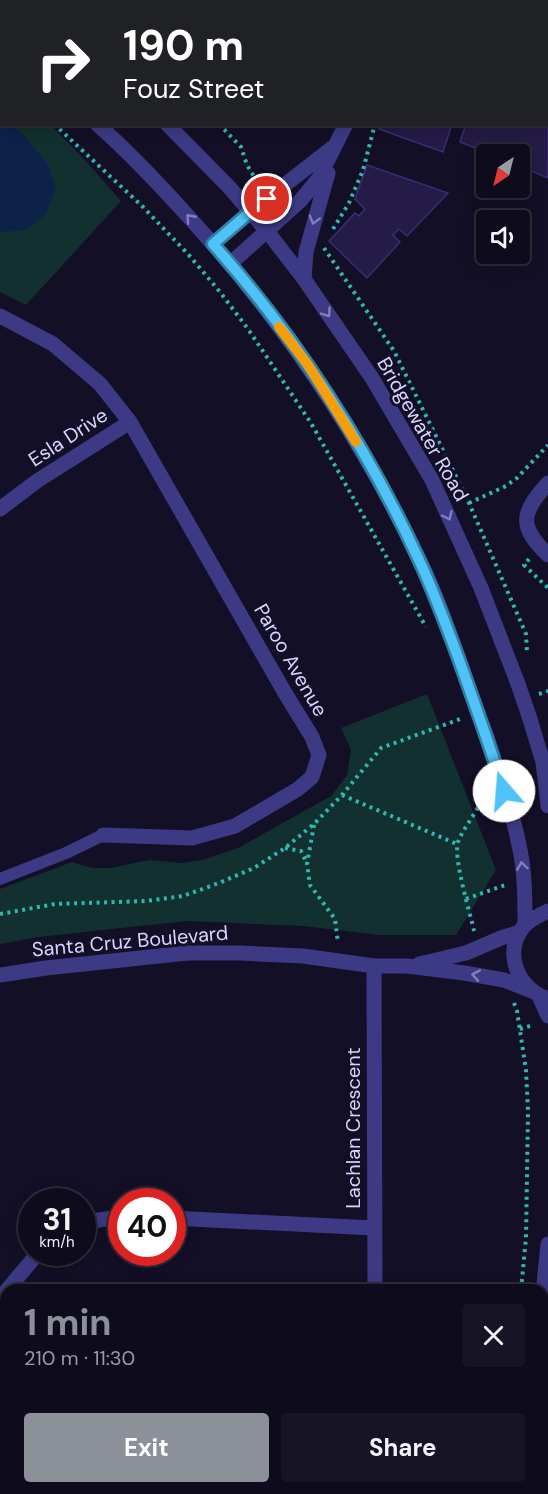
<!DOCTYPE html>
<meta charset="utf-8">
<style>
body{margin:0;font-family:"DM Sans",sans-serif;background:#171425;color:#f1f3f6;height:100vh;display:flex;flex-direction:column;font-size:22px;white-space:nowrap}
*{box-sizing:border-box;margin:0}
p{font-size:20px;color:#9b9ba3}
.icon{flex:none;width:33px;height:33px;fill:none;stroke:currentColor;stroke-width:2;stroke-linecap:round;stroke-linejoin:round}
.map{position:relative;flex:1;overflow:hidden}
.side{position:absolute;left:0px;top:1284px;width:549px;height:210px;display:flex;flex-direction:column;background:#0e0b1c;border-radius:18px 18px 0 0;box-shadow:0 3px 15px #0003,0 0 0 2px #2e2b3b}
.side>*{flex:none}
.banner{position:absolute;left:0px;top:0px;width:549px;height:126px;box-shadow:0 3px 15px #0003,0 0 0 2px #2e2b3b;background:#202124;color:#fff;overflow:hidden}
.needle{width:39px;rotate:215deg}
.tools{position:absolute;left:476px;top:144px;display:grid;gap:12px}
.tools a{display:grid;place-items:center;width:54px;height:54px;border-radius:6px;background:#0e0b1c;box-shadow:0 3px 15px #0003,0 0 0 2px #2e2b3b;font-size:30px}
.speed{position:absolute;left:18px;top:1188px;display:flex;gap:12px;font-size:30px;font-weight:700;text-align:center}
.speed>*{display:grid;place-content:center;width:78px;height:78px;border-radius:50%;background:#0e0b1c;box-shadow:0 3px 15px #0003,0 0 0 2px #2e2b3b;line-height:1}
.speed small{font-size:15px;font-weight:400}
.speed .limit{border:9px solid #d22;background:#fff;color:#111}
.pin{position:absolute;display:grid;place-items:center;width:51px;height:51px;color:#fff;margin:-26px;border:3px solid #fff;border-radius:50%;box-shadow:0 2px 6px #0007}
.me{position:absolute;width:66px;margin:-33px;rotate:342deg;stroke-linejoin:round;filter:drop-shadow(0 0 4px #0008)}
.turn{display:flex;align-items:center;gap:21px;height:126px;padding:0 24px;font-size:27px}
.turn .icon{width:78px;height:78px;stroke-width:2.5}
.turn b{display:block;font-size:42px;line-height:51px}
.round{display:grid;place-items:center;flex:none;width:63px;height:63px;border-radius:6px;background:#171425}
.summary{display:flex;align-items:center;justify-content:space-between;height:102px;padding:0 24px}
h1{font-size:36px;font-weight:700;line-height:45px;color:#8c9099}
.action{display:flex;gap:12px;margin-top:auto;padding:12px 24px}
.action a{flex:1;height:69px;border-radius:6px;background:#8c9099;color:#fff;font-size:24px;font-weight:700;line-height:69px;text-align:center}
.action a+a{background:#171425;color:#f1f3f6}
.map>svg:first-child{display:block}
</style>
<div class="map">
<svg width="548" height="1494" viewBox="0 0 548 1494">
<rect width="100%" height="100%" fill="#130f26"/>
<path fill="#12302f" d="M0,82L2,83V124L51,125L86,161L121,201L26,305L0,292Z
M427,694L496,870L456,935H379L303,926L187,921L38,937L0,944V889L72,862L92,868H111L149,860L181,863L203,860L238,848L331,796L347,775L351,750L341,728Z"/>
<path fill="#0c2248" d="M0,114L1,115L2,124L12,125L23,134L47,163L56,188L45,215L27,230L0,232Z"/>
<path fill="#241b47" stroke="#3b2d73" stroke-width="1.5" d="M509,0H548V178L519,166V154H491L460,142L466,124H548V2H508Z
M381,124H452L443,152L379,129Z
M367,165L448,193L407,236L399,229L393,235L400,242L367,278L329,241L355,213L359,216L365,209L355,199Z"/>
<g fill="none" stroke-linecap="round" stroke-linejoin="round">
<path stroke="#2fb8b0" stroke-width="4" stroke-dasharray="3 4.5" stroke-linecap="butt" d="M61,0L63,2
M431,2L432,0
M0,83L2,84
M54,124L142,206L188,254L220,292L248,329L311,423L426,627
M219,124L241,147L247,165L258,183
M333,229L349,203L363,170L375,124
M324,248L394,351L469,503L526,634L527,652
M469,503L506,486L517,478L548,445
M529,559L524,565L548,588
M539,694L548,691
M342,795L457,844
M314,825L307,864L310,885L335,919L338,943
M285,848L301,851L307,863
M466,899L508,884
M0,914L55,904L146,901L183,896L219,883L254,868L285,848L314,824L342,795L381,748L463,718
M474,931C470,912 453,858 458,842C465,824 480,811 484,791
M514,1003L517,1011L526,1070L528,1111L526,1238L521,1290
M520,1029L533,1025
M486,1494L487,1488"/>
<path stroke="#3d3a85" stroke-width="12" d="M114,0V2
M259,2L260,0
M0,879L66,853L103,835"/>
<path stroke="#3d3a85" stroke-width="15" d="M407,2V0
M213,244L250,212L332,148
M231,263L300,201L319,178L346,124
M304,279L306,252L328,173
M0,316L53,344L100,384L130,422L285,693L312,737L319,755L312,777L298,789L235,826L192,838L103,835
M548,483C521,513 518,526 548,555
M0,509L37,481L130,422
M419,964L466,953L501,938L520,932
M374,966L375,1290
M0,975L46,968L187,953H240L303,956L374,966H407L464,973L504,980L532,991
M172,1218L374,1228
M82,1226L98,1220L122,1217
M7,1290L39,1252
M0,1383L6,1388
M0,1444L6,1437
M141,1488L151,1494
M333,1494L335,1488"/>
<path stroke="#3d3a85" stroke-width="15" d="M19,0L21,2
M0,44L2,45
M97,124C129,152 158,183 187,215C282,319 358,432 419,559C441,604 456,652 473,699
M167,124L229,187L267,231L304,279L372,378L432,480L481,588L518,684
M529,716L543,762L548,806
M487,737C498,772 512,808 519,845C525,871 525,898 525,925
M548,911C539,915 531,919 524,926C502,953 518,989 548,999
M539,996L548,1016
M543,1294L548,1244
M508,1494L510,1488"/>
<path stroke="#3d3a85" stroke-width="15" d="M518,684L529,716
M473,699L487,737"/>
</g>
<defs><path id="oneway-chevron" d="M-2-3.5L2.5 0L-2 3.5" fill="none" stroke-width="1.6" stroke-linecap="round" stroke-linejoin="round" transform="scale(1.5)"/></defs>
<g stroke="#837fbc">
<use href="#oneway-chevron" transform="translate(190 218) rotate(-132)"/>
<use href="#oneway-chevron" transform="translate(314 220) rotate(106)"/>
<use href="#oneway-chevron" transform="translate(327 313) rotate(55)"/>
<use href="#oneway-chevron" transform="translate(448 516) rotate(65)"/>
<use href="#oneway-chevron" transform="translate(522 866) rotate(-98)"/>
<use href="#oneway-chevron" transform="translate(476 975) rotate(-170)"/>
</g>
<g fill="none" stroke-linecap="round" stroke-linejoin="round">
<defs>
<path id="route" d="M267,199L250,212L213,244C296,337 367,447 419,560C434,592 446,625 458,657C474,702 490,746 504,791"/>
</defs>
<use href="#route" stroke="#337fa1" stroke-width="15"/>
<use href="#route" stroke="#4fc3f7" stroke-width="10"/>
<path stroke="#f59e0b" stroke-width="10" d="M279,327L308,365L356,442"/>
</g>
<g text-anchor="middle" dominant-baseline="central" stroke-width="6" stroke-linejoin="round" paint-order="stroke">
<g font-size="20" fill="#d9d4ff" stroke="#130f26">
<text transform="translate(423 429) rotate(60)">Bridgewater Road</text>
<text transform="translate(68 437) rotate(-33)">Esla Drive</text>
<text transform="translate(291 660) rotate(60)">Paroo Avenue</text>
<text transform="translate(130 941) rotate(-5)">Santa Cruz Boulevard</text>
<text transform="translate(353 1128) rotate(-90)">Lachlan Crescent</text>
</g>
</g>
</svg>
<div class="tools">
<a><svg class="needle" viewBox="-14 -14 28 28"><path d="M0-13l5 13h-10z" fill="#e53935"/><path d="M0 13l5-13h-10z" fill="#9b9ba3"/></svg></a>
<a><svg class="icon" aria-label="sound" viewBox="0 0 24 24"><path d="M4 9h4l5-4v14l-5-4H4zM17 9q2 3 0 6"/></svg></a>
</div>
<div class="speed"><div>31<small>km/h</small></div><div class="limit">40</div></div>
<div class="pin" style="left:267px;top:199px;background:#d93025"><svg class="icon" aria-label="arrive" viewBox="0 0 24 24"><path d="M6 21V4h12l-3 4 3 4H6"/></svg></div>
<svg class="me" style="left:504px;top:791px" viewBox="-20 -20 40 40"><circle r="19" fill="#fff"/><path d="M0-13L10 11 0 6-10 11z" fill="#4fc3f7"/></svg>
<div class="banner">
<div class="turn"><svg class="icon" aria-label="right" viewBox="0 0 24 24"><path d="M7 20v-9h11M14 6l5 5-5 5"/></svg><div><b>190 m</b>Fouz Street</div></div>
</div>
<section class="side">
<div class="summary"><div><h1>1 min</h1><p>210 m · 11:30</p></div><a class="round"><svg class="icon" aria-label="close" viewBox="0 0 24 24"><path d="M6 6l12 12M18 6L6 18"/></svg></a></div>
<div class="action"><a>Exit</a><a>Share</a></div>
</section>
</div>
